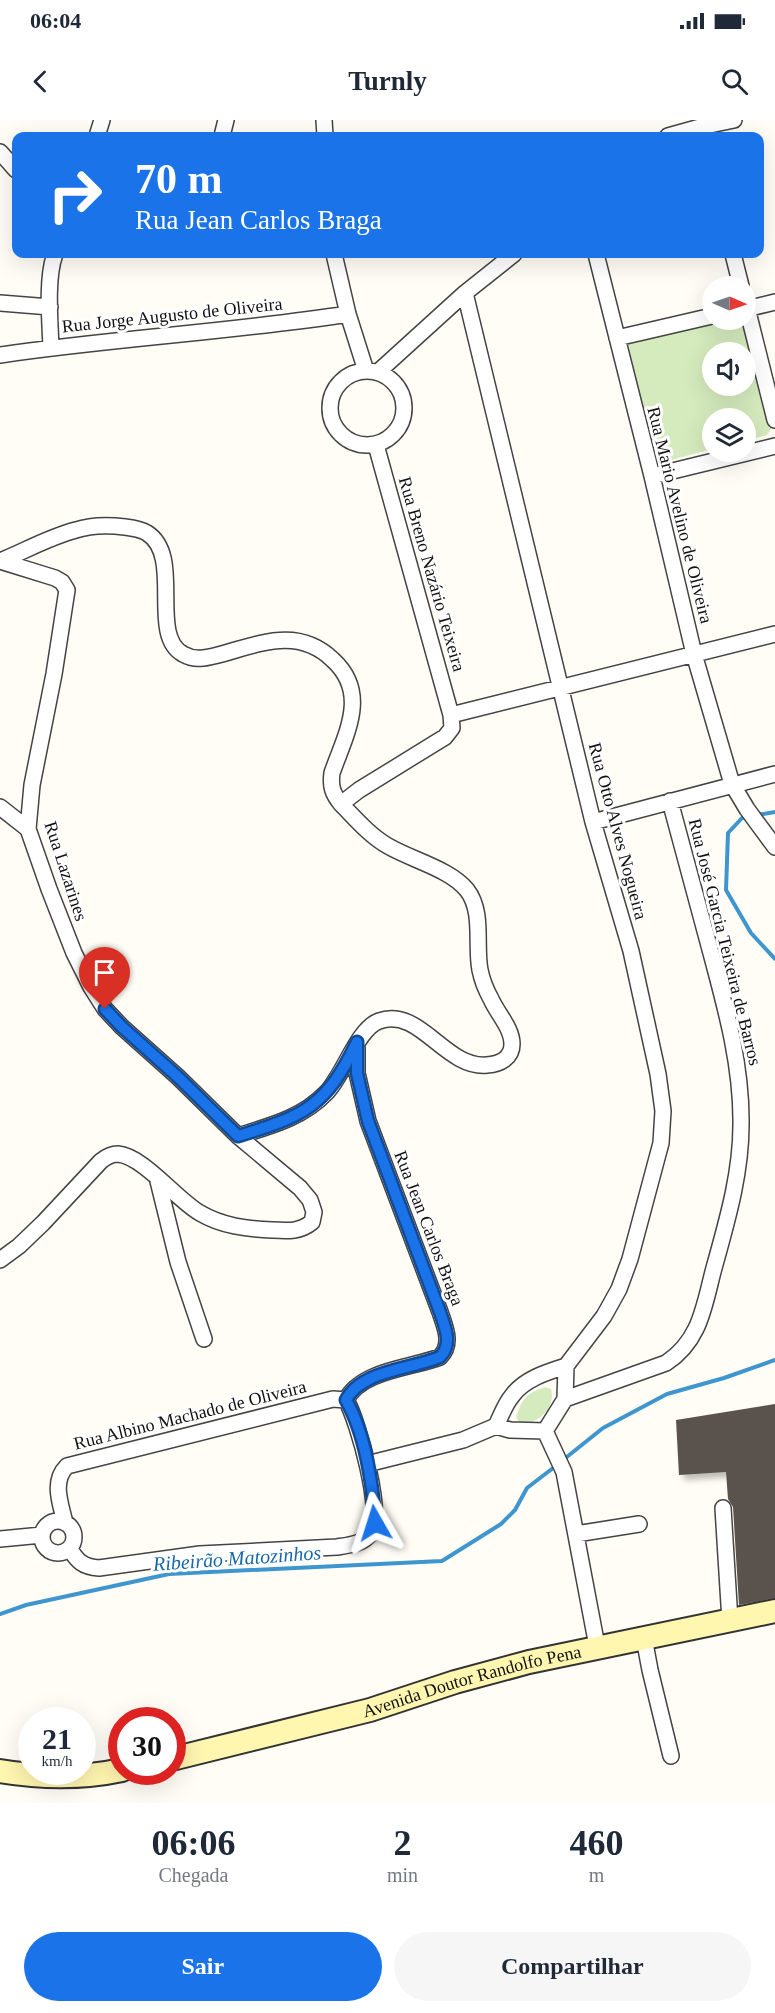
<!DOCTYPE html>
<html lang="pt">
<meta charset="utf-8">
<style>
body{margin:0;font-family:"Times New Roman",serif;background:#f6f6f7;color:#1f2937;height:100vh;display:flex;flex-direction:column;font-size:22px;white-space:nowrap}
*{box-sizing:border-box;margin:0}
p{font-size:20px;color:#747a83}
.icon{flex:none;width:33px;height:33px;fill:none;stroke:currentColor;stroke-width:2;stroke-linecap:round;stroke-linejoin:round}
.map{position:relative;height:1683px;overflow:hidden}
.drawer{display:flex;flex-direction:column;background:#fff;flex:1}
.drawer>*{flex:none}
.guide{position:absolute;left:12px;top:12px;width:752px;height:126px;border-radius:12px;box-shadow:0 6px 24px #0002;background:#1a73e8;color:#fff;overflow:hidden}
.needle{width:39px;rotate:92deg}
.buttons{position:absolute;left:702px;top:156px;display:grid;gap:12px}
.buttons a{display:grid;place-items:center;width:54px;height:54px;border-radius:50%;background:#fff;box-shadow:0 6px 24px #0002;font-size:30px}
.speed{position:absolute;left:18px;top:1587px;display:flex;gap:12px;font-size:30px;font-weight:700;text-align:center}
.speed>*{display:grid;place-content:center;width:78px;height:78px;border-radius:50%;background:#fff;box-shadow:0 6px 24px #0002;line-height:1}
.speed small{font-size:15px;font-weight:400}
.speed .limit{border:9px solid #d22;background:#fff;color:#111}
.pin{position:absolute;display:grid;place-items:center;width:51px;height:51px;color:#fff;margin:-62px -26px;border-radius:50% 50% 50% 0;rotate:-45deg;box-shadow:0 0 6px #0007}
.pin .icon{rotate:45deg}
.me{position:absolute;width:66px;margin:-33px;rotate:354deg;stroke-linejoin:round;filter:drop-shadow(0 0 4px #0008)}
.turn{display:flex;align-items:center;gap:21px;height:126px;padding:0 24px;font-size:27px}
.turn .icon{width:78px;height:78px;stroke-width:2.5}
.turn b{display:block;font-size:42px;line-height:51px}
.eta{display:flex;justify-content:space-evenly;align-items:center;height:102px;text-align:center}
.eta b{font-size:36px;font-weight:700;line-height:42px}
.cta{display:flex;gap:12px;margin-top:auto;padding:12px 24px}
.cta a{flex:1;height:69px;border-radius:36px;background:#1a73e8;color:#fff;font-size:24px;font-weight:700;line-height:69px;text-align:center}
.cta a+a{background:#f6f6f7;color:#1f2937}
.status{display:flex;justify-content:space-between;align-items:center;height:42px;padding:0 30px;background:#fff;direction:ltr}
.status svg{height:16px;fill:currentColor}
header{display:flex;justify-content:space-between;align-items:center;height:78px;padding:0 24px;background:#fff;font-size:27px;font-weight:700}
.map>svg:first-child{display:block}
</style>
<div class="status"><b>06:04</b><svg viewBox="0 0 49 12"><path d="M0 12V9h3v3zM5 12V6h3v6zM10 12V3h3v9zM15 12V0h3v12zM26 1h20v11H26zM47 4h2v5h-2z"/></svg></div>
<header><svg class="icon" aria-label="back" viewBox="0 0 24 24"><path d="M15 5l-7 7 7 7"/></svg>Turnly<svg class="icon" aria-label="search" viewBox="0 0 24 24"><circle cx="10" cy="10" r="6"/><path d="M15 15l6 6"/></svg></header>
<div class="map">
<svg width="775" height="1683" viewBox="0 0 775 1683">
<defs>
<filter id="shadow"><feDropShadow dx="5" dy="5" stdDeviation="3" flood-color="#0004"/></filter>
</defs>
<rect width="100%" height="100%" fill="#fffdf5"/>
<path fill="#d5ebbd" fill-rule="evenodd" d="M712,200H746L773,306L767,315L746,321V298H712V329L660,343L655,340L628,223ZM712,232H746V266H712Z
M545,1267L551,1269C556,1288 539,1302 522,1305L516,1298C522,1279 526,1273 545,1267Z"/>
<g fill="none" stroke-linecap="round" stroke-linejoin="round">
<path stroke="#3f96cf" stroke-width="4" d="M757,695L775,692
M746,697L742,698L728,713L726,770L751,813L775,839
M563,1340L603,1308L667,1274L724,1258L775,1240
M0,1494L26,1485L169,1454L442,1441L501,1404L515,1390L527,1368L557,1345"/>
</g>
<path fill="#5a524d" filter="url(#shadow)" d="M775,1284V1478L739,1485L733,1387L728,1379L726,1352L679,1355L676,1300Z"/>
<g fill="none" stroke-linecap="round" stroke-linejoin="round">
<defs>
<path id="minor" d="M324,0L325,16
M97,16L102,0
M222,16L226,0
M668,16L700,7L734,0
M0,32L16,50
M334,134L348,194L366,251
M596,134L652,356L694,534L732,664L747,689L775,727
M733,134L741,166
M465,173L593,702L631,831L658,954L663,991L661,1023L630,1139L619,1169L604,1196L566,1246
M0,183L50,187
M746,184L775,300
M746,189L775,182
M617,218L712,196
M51,228C50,201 46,158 55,134
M0,235C116,218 232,212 348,194
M330 288a37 37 0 1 1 74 0a37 37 0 1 1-74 0Z
M378,252L465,173L514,134
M652,356L775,326
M0,441L55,458L62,462L67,470L54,554L32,665L28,709L49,769L74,833L91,867L105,889L122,907L178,957L238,1016L300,1068L310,1080L314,1092L312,1102C300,1112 288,1111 272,1110C247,1109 222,1106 200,1093C177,1080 143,1036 118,1034C111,1034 106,1037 101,1041L43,1103L19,1126L0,1140
M0,441C25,431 49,417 76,410C91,405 109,405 125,407C133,408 141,409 147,413C184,436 148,515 183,534C195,541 206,538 218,535C259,524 298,506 333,540C370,574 345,615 332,653C330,667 333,674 341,684
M451,595L775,514
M0,687L28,709
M593,702L775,654
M238,1016C270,1006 302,998 326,973C344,955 357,909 379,901C420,886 445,949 487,945C500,944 512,938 512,924C512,908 497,893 491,879C486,870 482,860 480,850C475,825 484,792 467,770C450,749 412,740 388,726C370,716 355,698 341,684L359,670L445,617L452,608L451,595L376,325
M157,1057L178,1142L204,1219
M565,1279L666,1243C701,1220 704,1185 714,1148C727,1101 741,1054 741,1005C742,943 724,882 708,822C695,775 683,728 670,681
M346,1280C361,1250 412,1248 440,1237C453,1224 445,1207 440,1192L368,1001L357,953V927
M545,1311L564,1352L597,1526
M545,1311L510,1310L496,1306C501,1296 505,1284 512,1276C524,1259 547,1252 566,1246
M545,1311L565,1279L566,1246
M367,1344L463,1320L496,1306
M723,1388L730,1501
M42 1417a16 16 0 1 1 32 0a16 16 0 1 1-32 0Z
M65,1403C61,1384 51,1362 67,1346L333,1279L346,1280
M576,1414L639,1404
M0,1419L42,1415
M70,1429C77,1441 83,1447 99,1448L200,1434L337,1427C350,1425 363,1424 371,1413C384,1395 358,1300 346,1280
M644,1518L650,1550L671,1636"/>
<g id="secondary">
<path id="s1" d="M172,1639L370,1590L455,1562L529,1542L775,1491"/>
<path d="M0,1651C42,1658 80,1659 122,1650"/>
</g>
</defs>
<use href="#minor" stroke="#444" stroke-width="18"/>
<use href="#secondary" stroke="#333" stroke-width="26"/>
<use href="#minor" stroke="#fff" stroke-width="15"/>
<use href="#secondary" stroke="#fff6b0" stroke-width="22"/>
</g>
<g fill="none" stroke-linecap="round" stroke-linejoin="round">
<defs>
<path id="route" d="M105,889L122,907L178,957L238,1016C304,996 326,987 357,922V953L368,1001L440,1192C445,1207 453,1224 440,1237C412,1249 361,1250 346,1280C365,1313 373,1364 375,1403"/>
</defs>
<use href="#route" stroke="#114b97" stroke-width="15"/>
<use href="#route" stroke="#1a73e8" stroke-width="10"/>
</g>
<g text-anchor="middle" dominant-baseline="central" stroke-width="6" stroke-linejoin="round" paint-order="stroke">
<g font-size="18" fill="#111" stroke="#fff">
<text transform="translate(172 195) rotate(-6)">Rua Jorge Augusto de Oliveira</text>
<text transform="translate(680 395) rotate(76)">Rua Mario Avelino de Oliveira</text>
<text transform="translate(432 454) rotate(74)">Rua Breno Nazário Teixeira</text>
<text transform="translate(618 711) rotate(75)">Rua Otto Alves Nogueira</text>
<text transform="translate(66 751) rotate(72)">Rua Lazarines</text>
<text transform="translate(725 822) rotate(76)">Rua José Garcia Teixeira de Barros</text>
<text transform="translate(429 1108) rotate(69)">Rua Jean Carlos Braga</text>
<text transform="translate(190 1295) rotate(-14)">Rua Albino Machado de Oliveira</text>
<text stroke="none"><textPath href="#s1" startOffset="310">Avenida Doutor Randolfo Pena</textPath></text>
</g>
<g font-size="20" font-style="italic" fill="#1768a6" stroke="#fff">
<text transform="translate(237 1438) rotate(-4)">Ribeirão Matozinhos</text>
</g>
</g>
</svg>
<div class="buttons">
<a><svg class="needle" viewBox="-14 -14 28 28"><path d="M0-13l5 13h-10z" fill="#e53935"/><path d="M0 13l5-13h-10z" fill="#747a83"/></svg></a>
<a><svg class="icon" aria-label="sound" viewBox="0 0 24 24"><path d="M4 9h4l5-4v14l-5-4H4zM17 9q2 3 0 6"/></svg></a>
<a><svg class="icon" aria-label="layers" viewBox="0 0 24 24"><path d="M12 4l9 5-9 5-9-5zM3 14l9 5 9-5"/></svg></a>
</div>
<div class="speed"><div>21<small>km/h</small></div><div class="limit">30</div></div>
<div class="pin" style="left:105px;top:889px;background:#d93025"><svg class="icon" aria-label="arrive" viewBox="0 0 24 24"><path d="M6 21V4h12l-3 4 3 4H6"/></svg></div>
<svg class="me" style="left:375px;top:1403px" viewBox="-20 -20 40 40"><path d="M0-17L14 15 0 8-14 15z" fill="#1a73e8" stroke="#fff" stroke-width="4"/></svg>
<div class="guide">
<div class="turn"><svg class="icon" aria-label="right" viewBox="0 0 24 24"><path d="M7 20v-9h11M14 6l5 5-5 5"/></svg><div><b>70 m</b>Rua Jean Carlos Braga</div></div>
</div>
</div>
<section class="drawer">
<div class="eta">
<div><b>06:06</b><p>Chegada</p></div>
<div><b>2</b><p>min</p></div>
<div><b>460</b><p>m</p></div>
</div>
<div class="cta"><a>Sair</a><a>Compartilhar</a></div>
</section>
